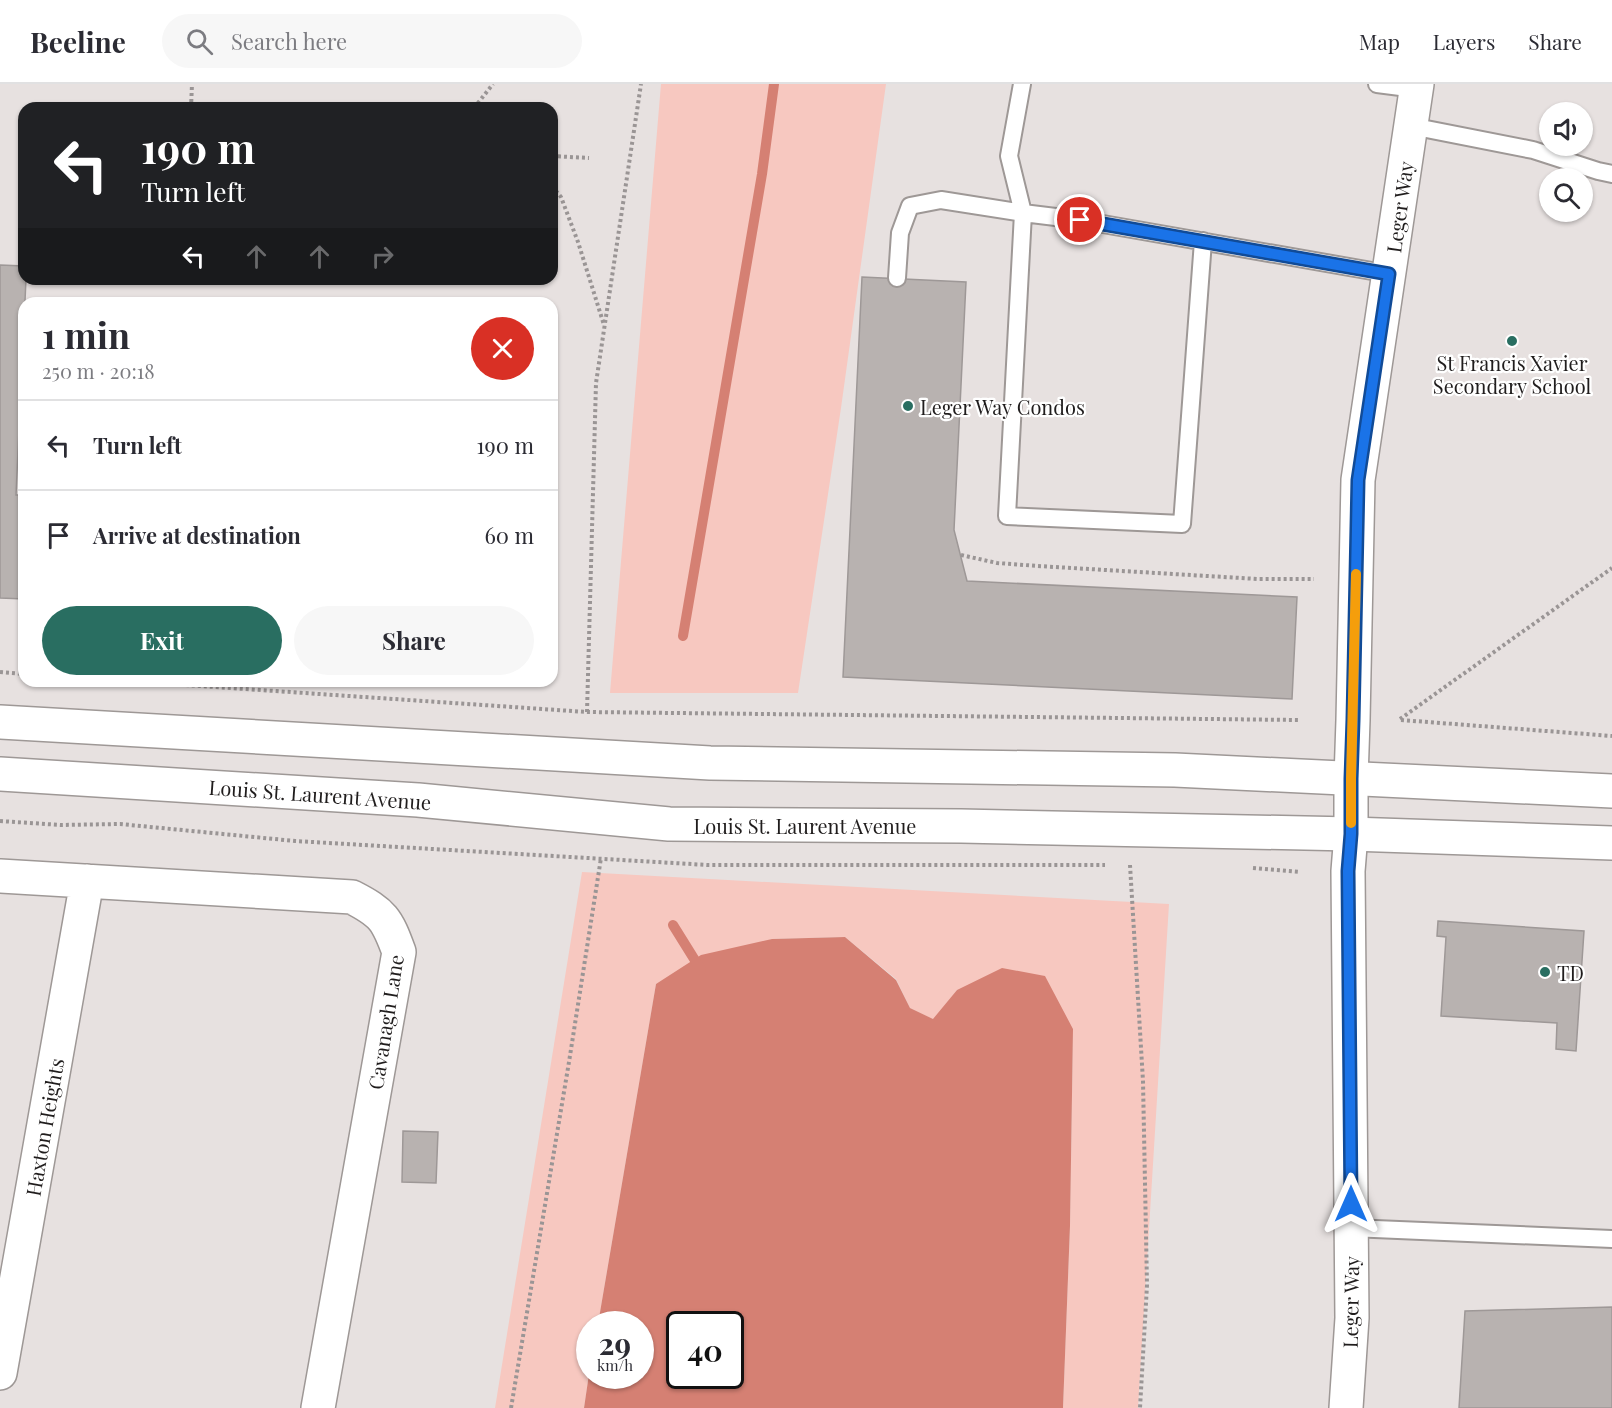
<!DOCTYPE html>
<meta charset="utf-8">
<style>
body{margin:0;font-family:"Playfair Display",serif;background:#f7f7f7;color:#2b2b33;height:100vh;display:flex;flex-direction:column;font-size:22px;white-space:nowrap}
*{box-sizing:border-box;margin:0}
p{font-size:20px;color:#7c7c81}
.icon{flex:none;width:33px;height:33px;fill:none;stroke:currentColor;stroke-width:2;stroke-linecap:round;stroke-linejoin:round}
.map{position:relative;flex:1;overflow:hidden}
.details{position:absolute;left:18px;top:213px;width:540px;height:390px;display:flex;flex-direction:column;background:#fff;border-radius:18px;box-shadow:0 2px 4px #0004}
.details>*{flex:none}
.top-card{position:absolute;left:18px;top:18px;width:540px;height:183px;border-radius:18px;box-shadow:0 2px 4px #0004;background:#202124;color:#fff;overflow:hidden}
.controls{position:absolute;left:1539px;top:18px;display:grid;gap:12px}
.controls a{display:grid;place-items:center;width:54px;height:54px;border-radius:50%;background:#fff;box-shadow:0 2px 4px #0004;font-size:30px}
.speed{position:absolute;left:576px;top:1227px;display:flex;gap:12px;font-size:30px;font-weight:700;text-align:center}
.speed>*{display:grid;place-content:center;width:78px;height:78px;border-radius:50%;background:#fff;box-shadow:0 2px 4px #0004;line-height:1}
.speed small{font-size:15px;font-weight:400}
.speed .limit{border:3px solid #111;border-radius:9px;background:#fff;color:#111}
.pin{position:absolute;display:grid;place-items:center;width:51px;height:51px;color:#fff;margin:-26px;border:3px solid #fff;border-radius:50%;box-shadow:0 2px 6px #0007}
.me{position:absolute;width:66px;margin:-33px;rotate:0deg;stroke-linejoin:round;filter:drop-shadow(0 0 4px #0008)}
.turn{display:flex;align-items:center;gap:21px;height:126px;padding:0 24px;font-size:27px}
.turn .icon{width:78px;height:78px;stroke-width:2.5}
.turn b{display:block;font-size:42px;line-height:51px}
.lanes{display:flex;align-items:center;height:57px;padding:0 24px;background:#0003;justify-content:center;gap:30px;direction:ltr}
.lanes .off{opacity:.35}
.round{display:grid;place-items:center;flex:none;width:63px;height:63px;border-radius:32px;background:#f7f7f7}
.summary{display:flex;align-items:center;justify-content:space-between;height:102px;padding:0 24px}
h1{font-size:36px;font-weight:700;line-height:45px}
.primary-button{display:flex;gap:12px;margin-top:auto;padding:12px 24px}
.primary-button a{flex:1;height:69px;border-radius:36px;background:#296e61;color:#fff;font-size:24px;font-weight:700;line-height:69px;text-align:center}
.primary-button a+a{background:#f7f7f7;color:#2b2b33}
ul{padding:0;list-style:none}
li{display:flex;align-items:center;gap:18px;height:90px;padding:0 24px;border-top:2px solid #e1e1e2}
li div{flex:1}
li b{display:block;font-size:22px}
li em{font-style:normal}
header{display:flex;align-items:center;gap:36px;box-sizing:border-box;height:84px;padding:0 30px;background:#fff;border-bottom:2px solid #e1e1e2}
header strong{font-size:28px}
nav{display:flex;gap:33px;margin-inline-start:auto;font-size:21px}
.search{width:420px;height:54px;background:#f7f7f7;display:flex;align-items:center;gap:15px;box-sizing:border-box;padding:0 21px;border-radius:33px;color:#7c7c81;font-size:22px}
.map>svg:first-child{display:block}
</style>
<header>
<strong>Beeline</strong>
<div class="search"><svg class="icon" aria-label="search" viewBox="0 0 24 24"><circle cx="10" cy="10" r="6"/><path d="M15 15l6 6"/></svg>Search here</div>
<nav><a>Map</a><a>Layers</a><a>Share</a></nav>
</header>
<div class="map">
<svg width="1612" height="1324" viewBox="0 0 1612 1324">
<rect width="100%" height="100%" fill="#e7e1e0"/>
<path fill="#f7c8c0" d="M661,0H886L841,324L798,609H610Z
M582,788L1169,820L1138,1324H1063L1070,1142L1073,945L957,906L934,936L910,924L896,895L845,853L772,855L656,900L598,1240H590L589,1290L584,1324H495Z"/>
<path fill="#d58073" fill-rule="evenodd" d="M845,853L896,896L910,924L933,935L957,906L1002,884L1045,892L1073,945L1070,1142L1063,1324H584L589,1290L590,1292H640V1240H598L656,900L701,871L772,855ZM680,1240H730V1292H680Z"/>
<g fill="none" stroke-linecap="round" stroke-linejoin="round">
<path stroke="#d58073" stroke-width="10" d="M683,552L762,90L774,0
M673,841L701,886"/>
</g>
<path fill="#b8b2b0" stroke="#9e9897" stroke-width="1.5" d="M0,181L24,182V195H26L16,411H24V515L0,514Z
M862,193L966,198L954,446L967,497L1297,513L1292,615L843,593Z
M1438,837L1584,847L1576,967L1556,965L1557,939L1441,932L1446,853L1437,852Z
M403,1047L438,1048L436,1099L402,1098Z
M1612,1223V1324H1459L1465,1227Z"/>
<g fill="none" stroke-linecap="round" stroke-linejoin="round">
<defs>
<path id="service" d="M1022,0L1009,72L1023,129L1007,432L1182,440L1203,157
M1377,0L1416,5
M1411,42L1533,66L1598,87L1612,90
M897,194L900,149L910,122L941,116L1023,129L1080,136L1389,190
M1351,1144L1612,1155"/>
<path id="minor" d="M0,792L352,813C383,829 387,835 399,868L318,1324
M0,1289L87,797"/>
<path id="tertiary" d="M1346,1324L1352,1234L1348,787L1351,750V695L1353,636L1358,396L1417,0"/>
<path id="secondary" d="M0,638L710,679L1175,686L1612,707
M0,690L418,716L669,740L961,742L1351,750L1612,759"/>
</defs>
<use href="#service" stroke="#9e9896" stroke-width="20"/>
<use href="#minor" stroke="#9e9896" stroke-width="36"/>
<use href="#tertiary" stroke="#9e9896" stroke-width="36"/>
<use href="#secondary" stroke="#9e9896" stroke-width="36"/>
<path stroke="#9a9595" stroke-width="4" stroke-dasharray="3 3" stroke-linecap="butt" d="M191,24L192,0
M474,24L493,0
M552,72L589,74
M552,102L561,113L578,158L604,241
M961,471L997,479L1038,482L1258,495H1314
M0,588L24,590
M126,597L587,628L1298,636
M587,628L596,299L641,0
M1400,635L1612,484
M1401,636L1612,652
M0,737L61,741L120,740L295,757L708,781H1105
M1130,781L1143,997L1147,1201L1140,1324
M1253,784L1300,788
M511,1324L569,978L601,774"/>
<use href="#service" stroke="#fff" stroke-width="16"/>
<use href="#minor" stroke="#fff" stroke-width="33"/>
<use href="#tertiary" stroke="#fff" stroke-width="33"/>
<use href="#secondary" stroke="#fff" stroke-width="33"/>
</g>
<g fill="none" stroke-linecap="round" stroke-linejoin="round">
<defs>
<path id="route" d="M1080,136L1389,190L1358,396L1353,636L1351,695V750L1348,787L1351,1120"/>
</defs>
<use href="#route" stroke="#114b97" stroke-width="15"/>
<use href="#route" stroke="#1a73e8" stroke-width="10"/>
<path stroke="#f59e0b" stroke-width="10" d="M1351,739V695L1356,490"/>
</g>
<g fill="#296e61" stroke="#fff" stroke-width="2">
<circle cx="1512" cy="257" r="6"/>
<circle cx="908" cy="322" r="6"/>
<circle cx="1545" cy="888" r="6"/>
</g>
<g text-anchor="middle" dominant-baseline="central" stroke-width="4.5" stroke-linejoin="round" paint-order="stroke">
<g font-size="20" fill="#201d1d" stroke="#fff">
<text transform="translate(1399 123) rotate(-82)">Leger Way</text>
<text transform="translate(320 710) rotate(4)">Louis St. Laurent Avenue</text>
<text x="805" y="741">Louis St. Laurent Avenue</text>
<text transform="translate(385 938) rotate(-81)">Cavanagh Lane</text>
<text transform="translate(44 1043) rotate(-80)">Haxton Heights</text>
<text transform="translate(1350 1218) rotate(-89)">Leger Way</text>
</g>
<g font-size="20" fill="#201d1d" stroke="#fff" text-anchor="start">
<text x="1512" y="278" text-anchor="middle">St Francis Xavier<tspan x="1512" dy="23">Secondary School</tspan></text>
<text x="920" y="322">Leger Way Condos</text>
<text x="1557" y="888">TD</text>
</g>
</g>
</svg>
<div class="controls">
<a><svg class="icon" aria-label="sound" viewBox="0 0 24 24"><path d="M4 9h4l5-4v14l-5-4H4zM17 9q2 3 0 6"/></svg></a>
<a><svg class="icon" aria-label="search" viewBox="0 0 24 24"><circle cx="10" cy="10" r="6"/><path d="M15 15l6 6"/></svg></a>
</div>
<div class="speed"><div>29<small>km/h</small></div><div class="limit">40</div></div>
<div class="pin" style="left:1080px;top:136px;background:#d93025"><svg class="icon" aria-label="arrive" viewBox="0 0 24 24"><path d="M6 21V4h12l-3 4 3 4H6"/></svg></div>
<svg class="me" style="left:1351px;top:1120px" viewBox="-20 -20 40 40"><path d="M0-17L14 15 0 8-14 15z" fill="#1a73e8" stroke="#fff" stroke-width="4"/></svg>
<div class="top-card">
<div class="turn"><svg class="icon" aria-label="left" viewBox="0 0 24 24"><path d="M17 20v-9H6M10 6l-5 5 5 5"/></svg><div><b>190 m</b>Turn left</div></div>
<div class="lanes"><svg class="icon" aria-label="left" viewBox="0 0 24 24"><path d="M17 20v-9H6M10 6l-5 5 5 5"/></svg><svg class="icon off" aria-label="ahead" viewBox="0 0 24 24"><path d="M12 20V5M6 11l6-6 6 6"/></svg><svg class="icon off" aria-label="ahead" viewBox="0 0 24 24"><path d="M12 20V5M6 11l6-6 6 6"/></svg><svg class="icon off" aria-label="right" viewBox="0 0 24 24"><path d="M7 20v-9h11M14 6l5 5-5 5"/></svg></div>
</div>
<section class="details">
<div class="summary"><div><h1>1 min</h1><p>250 m · 20:18</p></div><a class="round" style="background:#d93025;color:#fff"><svg class="icon" aria-label="close" viewBox="0 0 24 24"><path d="M6 6l12 12M18 6L6 18"/></svg></a></div>
<ul>
<li><svg class="icon" aria-label="left" viewBox="0 0 24 24"><path d="M17 20v-9H6M10 6l-5 5 5 5"/></svg><div><b>Turn left</b></div><em>190 m</em></li>
<li><svg class="icon" aria-label="arrive" viewBox="0 0 24 24"><path d="M6 21V4h12l-3 4 3 4H6"/></svg><div><b>Arrive at destination</b></div><em>60 m</em></li>
</ul>
<div class="primary-button"><a>Exit</a><a>Share</a></div>
</section>
</div>
